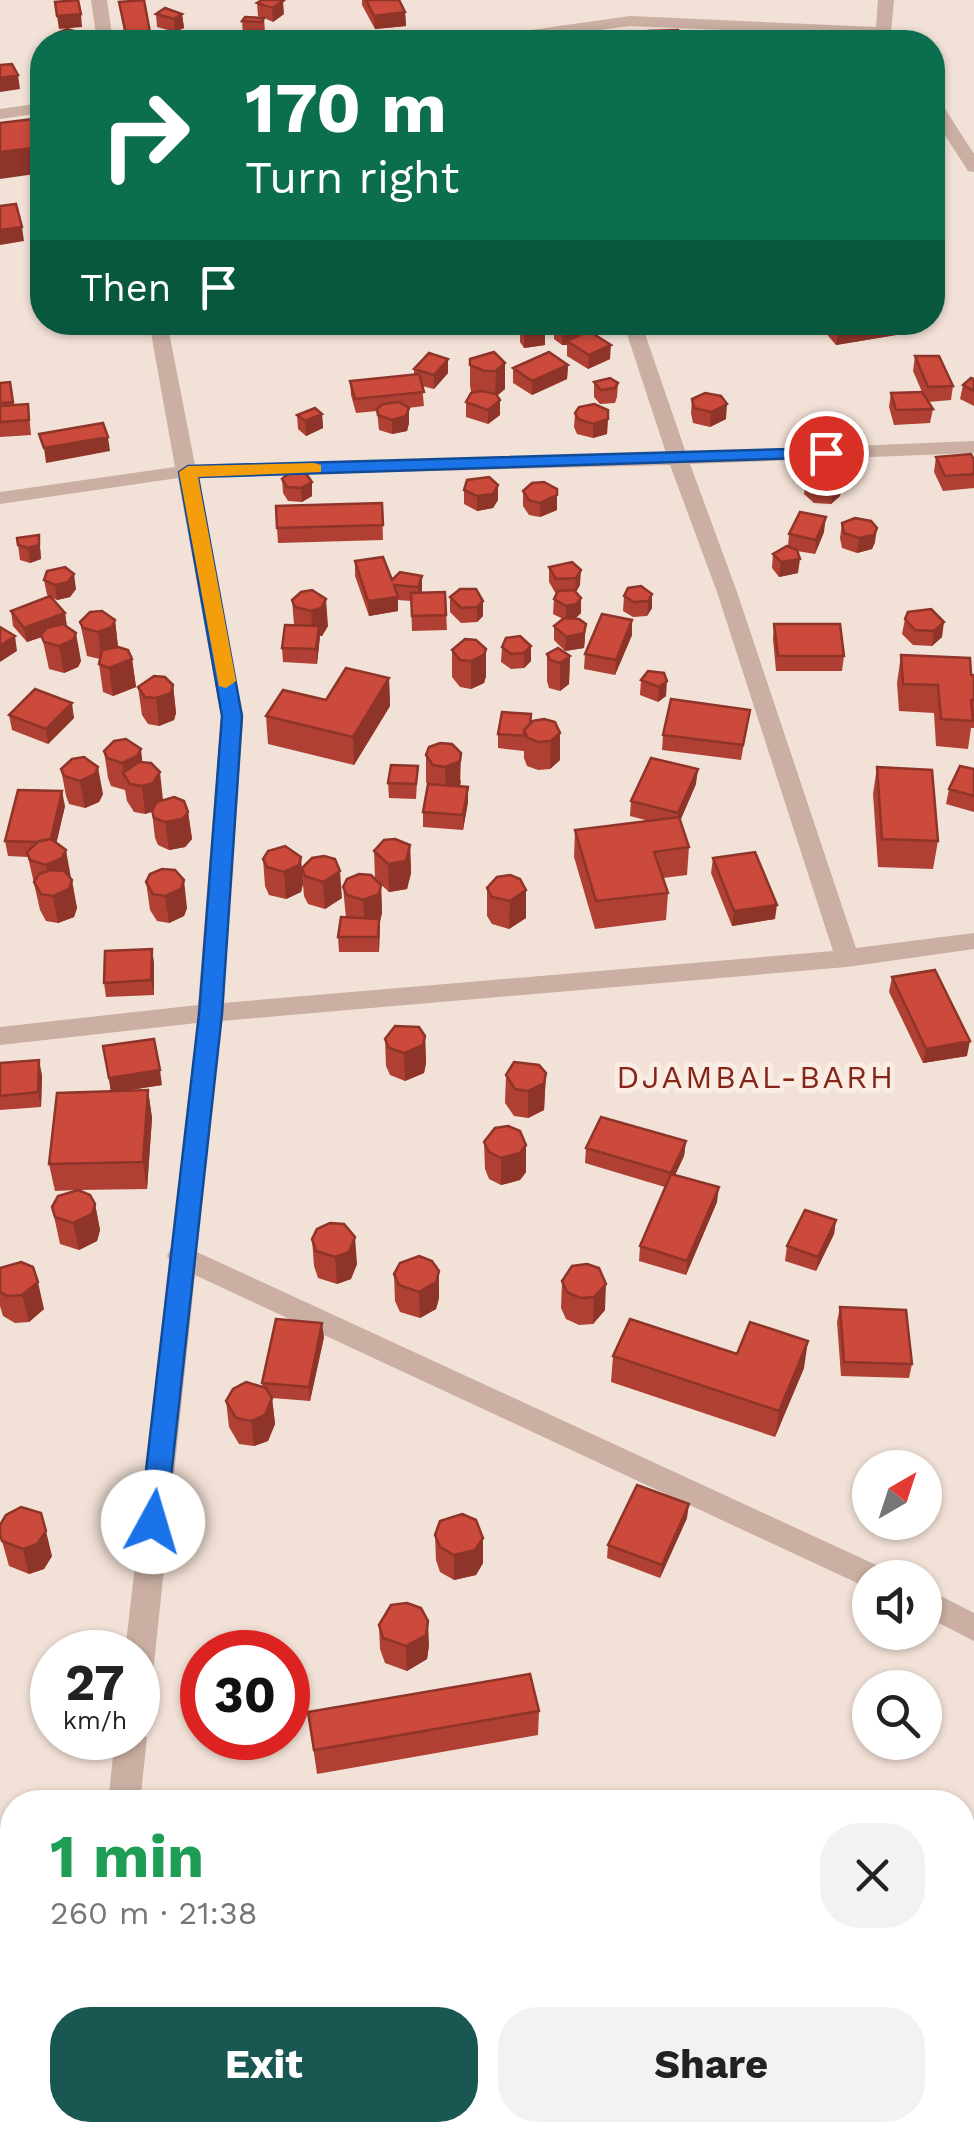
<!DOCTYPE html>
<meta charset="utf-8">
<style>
body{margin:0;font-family:"Work Sans",sans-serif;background:#f2f2f2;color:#222;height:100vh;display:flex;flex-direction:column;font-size:38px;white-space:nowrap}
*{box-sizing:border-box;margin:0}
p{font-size:32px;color:#767676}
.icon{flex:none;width:55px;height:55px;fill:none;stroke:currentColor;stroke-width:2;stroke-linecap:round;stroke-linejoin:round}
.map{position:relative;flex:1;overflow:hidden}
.drawer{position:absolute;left:0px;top:1790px;width:975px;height:352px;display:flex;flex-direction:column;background:#fff;border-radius:40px 40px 0 0;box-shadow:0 2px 8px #0004}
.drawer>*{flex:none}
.hud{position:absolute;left:30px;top:30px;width:915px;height:305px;border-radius:40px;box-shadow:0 2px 8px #0004;background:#0b6e4f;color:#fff;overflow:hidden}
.needle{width:65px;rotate:39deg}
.buttons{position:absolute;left:852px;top:1450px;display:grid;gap:20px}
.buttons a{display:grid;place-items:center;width:90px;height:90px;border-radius:50%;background:#fff;box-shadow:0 2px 8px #0004;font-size:50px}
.speed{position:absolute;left:30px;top:1630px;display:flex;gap:20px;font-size:50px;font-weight:700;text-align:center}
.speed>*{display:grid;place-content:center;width:130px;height:130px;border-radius:50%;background:#fff;box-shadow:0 2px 8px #0004;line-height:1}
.speed small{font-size:25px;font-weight:400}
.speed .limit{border:15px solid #d22;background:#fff;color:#111}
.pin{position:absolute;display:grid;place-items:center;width:85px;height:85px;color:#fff;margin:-42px;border:5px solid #fff;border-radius:50%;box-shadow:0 2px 10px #0007}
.me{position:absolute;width:110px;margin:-55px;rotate:6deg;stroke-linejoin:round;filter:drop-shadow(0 0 8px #0008)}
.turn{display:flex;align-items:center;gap:35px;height:210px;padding:0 50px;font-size:45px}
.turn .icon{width:130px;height:130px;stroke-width:2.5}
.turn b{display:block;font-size:70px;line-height:85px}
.then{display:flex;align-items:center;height:95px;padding:0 50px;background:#0003;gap:20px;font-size:38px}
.round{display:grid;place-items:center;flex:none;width:105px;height:105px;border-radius:40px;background:#f2f2f2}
.summary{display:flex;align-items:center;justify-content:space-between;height:170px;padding:0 50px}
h1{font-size:60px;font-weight:700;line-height:75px;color:#1e9e55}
.action{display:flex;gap:20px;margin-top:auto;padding:20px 50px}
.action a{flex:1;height:115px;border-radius:40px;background:#195752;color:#fff;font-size:40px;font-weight:700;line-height:115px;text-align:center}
.action a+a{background:#f2f2f2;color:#222}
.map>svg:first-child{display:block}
</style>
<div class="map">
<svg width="974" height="2142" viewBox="0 0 974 2142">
<rect width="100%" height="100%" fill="#f2e1d6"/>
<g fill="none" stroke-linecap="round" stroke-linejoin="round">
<path fill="#caafa2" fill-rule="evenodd" d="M91,0H107L113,42H97Z
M878,0H894L891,32L883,37L630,26L511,42H473L481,37L630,16L876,27Z
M932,96L938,98L974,154V172L968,171L932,115Z
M42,103V113L0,119V109Z
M149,322H167L195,465L666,453L623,322H641L686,453L974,441V453L690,464L737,592L856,948L974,933V949L847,967L221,1021L197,1252L885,1569L890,1578H870V1589L195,1275L153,1673L149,1683L138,1687V1652H125L170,1261L167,1256L171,1248L197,1023L0,1045V1027L198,1005L221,716L178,478L0,504V492L175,467ZM670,465L717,592L833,951L223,1003L243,716L197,477Z
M925,1588L974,1613V1641L925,1616Z
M138,1726L147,1738L140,1802H108L115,1738H138Z
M974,1965V2055L962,2060V1969Z
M59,2130H93L91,2142H57Z
M927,2130H961L958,2142H924Z"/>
</g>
<path fill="#af4033" d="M144,0L152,42H126L119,2Z
M362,0H399L405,12L406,26L375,29L362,5Z
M257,3L284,14L273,22L264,18L265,32L262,36L243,35L242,21L264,18L258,16Z
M156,14H182L184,28L175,32L157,27Z
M582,322L581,335L610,359L588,369L567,356V345H562L554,339V325Z
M824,322H898L896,335L836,345L823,330Z
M520,328L545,345L524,348L520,342Z
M915,356L953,386L951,400L928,402L933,409L930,423L894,425L889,407L891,393L922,392L913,371Z
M470,359L505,363V389L497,396L500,415L488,424L466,417V402L472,393L471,392L470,385Z
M568,365L567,379L532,395L513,383V368Z
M414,369L448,373L434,389L422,386L424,406L408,408L409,423L407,431L392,434L379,430L377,411L356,413L351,395L350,381L414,374Z
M974,379V406L960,399L963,385Z
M10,382L14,405L28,404L31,435L0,437V383Z
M594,382L618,383L617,397L615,403L600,404L594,397Z
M692,399L726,419L710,427L693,423L691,413Z
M608,410L607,434L593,438L577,434L574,427L575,413Z
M322,414L323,428L306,436L298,429L297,415Z
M936,457L974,460V488L943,491L934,472Z
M282,479L312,482V496L302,502L288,501L283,493Z
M806,480L842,481L840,496L831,504L814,503L804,494Z
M464,490L498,500L493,508L477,511L464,504Z
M523,491L557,510L540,517L529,515L523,506Z
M382,503L383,540L278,543L277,528Z
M842,523L875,542L872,549L857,553L842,548L840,538Z
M824,532L815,554L797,551L798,573L779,577L772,568L773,554L788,547L789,534Z
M39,535L41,559L30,563L20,560L18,545Z
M355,561L392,580L422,576V593L445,592L447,630L412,631L411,601L398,600V611L369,616L355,576Z
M572,562L580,585L576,592L581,598V613L575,618L585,639L584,648L565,651L554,640V626L563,619L553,614L554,599L556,594L549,582V567Z
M44,580L76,589L70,597L57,600L51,597L65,613L67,627L81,661L78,667L64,673L49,669L42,637L27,642L13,626L11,611L49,596L47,595Z
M301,592L328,626L322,636H320L317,664L283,662L282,648L294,625L292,600Z
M652,594V608L647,616L633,617L623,611L624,596Z
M450,597L483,601V616L477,622L461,623L450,612Z
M908,612L942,637L932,646L913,645L902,634L905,619Z
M115,620L118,647L132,659L136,687L113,696L103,692L99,664L100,659L87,656L80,622Z
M632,620V635L615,675L584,669L585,654Z
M774,624L844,656L842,671H776L773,639Z
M465,639L486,676L484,683L471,689L460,687L452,677V650Z
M531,646V661L524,668L511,669L501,662L502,647Z
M547,654L570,656L569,684L560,691L549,688L547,681Z
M901,655L974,675V728H971L968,749L936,746L934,713L899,711L897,683Z
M648,671L666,696L658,702L640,695L641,680Z
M389,678L390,706L354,765L268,744L266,716L326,700Z
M173,685L176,713L174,720L159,726L148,724L142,715L138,687Z
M750,710L741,760L662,750L663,735Z
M9,715L74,718L48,744L12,730Z
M544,719L560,760L550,769L538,770L527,766L524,758V751L498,748V734Z
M429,747L461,781L460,787L468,802L463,830L423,827V812L428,785L426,782V755Z
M104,751L142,762L163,800L188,812L192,839L185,847L169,850L158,845L155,838L152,812L145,814L134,812L127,801L125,790L111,786L108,778Z
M418,766L416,799L389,798L388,783Z
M877,767L938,841L933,869L878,867L873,794Z
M61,769L103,794L99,802L85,808L69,804L66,796Z
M974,769V812L946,804L949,789Z
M696,784L680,821L689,847L687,875L663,878L668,893L666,920L595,929L574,857L575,830L649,821L630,816L631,801Z
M65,806L56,843L70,878L77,908L74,917L58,923L46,921L40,910L28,857L8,856L5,841Z
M410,845L411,873L407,889L389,892L375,879L374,851Z
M312,858L342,898L325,909L308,904L304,896L303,884L301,892L286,899L269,895L265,886L263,859L302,868Z
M713,858L775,919L732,926L711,873Z
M497,877L526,918L509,929L492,924L487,916V888Z
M146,882L187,908L184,916L169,923L157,921L150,910Z
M381,885L382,913L380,921L379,952H339L338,937L346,918L343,887Z
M152,949L154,964V995L106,997L104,983Z
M892,977L967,1056L923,1063L889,992Z
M425,1036L426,1063L424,1073L405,1081L390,1075L386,1066L385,1039Z
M103,1046L162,1085L123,1091L148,1090L152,1118L147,1189L79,1190L95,1204L100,1230L97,1241L79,1250L60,1244L52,1207L77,1190L55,1191L49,1164L111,1091Z
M0,1063L42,1075L41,1107L0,1110Z
M546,1073L544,1110L528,1118L514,1116L505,1103L506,1075Z
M686,1141L684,1156L675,1175L717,1202L686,1275L639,1261L640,1246L665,1187L585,1163L586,1148Z
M484,1142L526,1145V1172L520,1180L501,1185L489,1179L485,1169Z
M836,1220L834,1234L816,1271L785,1261L787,1246Z
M312,1239L357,1264L351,1279L337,1284L318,1278L314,1266Z
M572,1266L605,1310L593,1324L579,1325L566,1319L561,1308L562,1281Z
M0,1268L44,1309L29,1322L15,1323L3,1316L0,1306Z
M394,1274L439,1298L436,1309L420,1318L400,1312L395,1301Z
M840,1307L912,1364L909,1378L841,1376L837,1322Z
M324,1337L310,1401L272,1398L275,1424L268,1441L254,1446L239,1444L229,1427L226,1401L262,1387V1383Z
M737,1354L804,1368L775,1437L611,1382L613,1356Z
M687,1518L660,1578L607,1558L608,1545Z
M0,1534L52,1556L44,1569L29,1574L9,1566Z
M435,1535L483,1538V1563L476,1575L454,1580L440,1572L436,1560Z
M379,1625L429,1645L427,1659L407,1671L385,1663L380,1649Z
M539,1711L538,1735L317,1774L308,1712Z"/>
<path fill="#8e3429" d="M283,1L284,14L273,22L272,8Z
M405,12L406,26L375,29L374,16Z
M81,14L82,27L59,29L57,16Z
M182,14L184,28L175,32L174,19Z
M80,33L81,42H73V41Z
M18,75L20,89L0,92V78Z
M42,147V173L0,179V152Z
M22,227L24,241L0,245V230Z
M582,322L581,335L567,341V345H562V331Z
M889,322H898L896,335L836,345L838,331Z
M545,330V345L524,348V334Z
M611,345L610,359L588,369L589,355Z
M448,359V373L434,389V375Z
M505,363V389L495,397L496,371Z
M568,365L567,379L532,395V381Z
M500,400V415L488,424V410Z
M727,404L726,419L710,427L711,412Z
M409,408V423L407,431L392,434V420Z
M322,414L323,428L306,436L305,421Z
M608,419L607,434L593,438V424Z
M108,437L110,451L46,463L44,448Z
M842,481L840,496L831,504L833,489Z
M312,482V496L302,502L301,488Z
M498,485V500L493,508L477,511V496Z
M557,495V510L540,517V503Z
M826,517L824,532L815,554L816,540Z
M877,528L875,542L872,549L857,553L859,538Z
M39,535L41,559L30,563L28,548Z
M800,559L798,573L779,577L781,562Z
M581,570L580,585L575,593L576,578Z
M74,574L76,589L70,597L57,600L55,585Z
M422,576V591L418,602V587Z
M652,594V608L647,616L648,601Z
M398,597V611L369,616L368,601Z
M581,598V613L575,619L566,620V606Z
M326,599L328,626L322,636H320L317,664L316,649L313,638L311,611Z
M483,601V616L477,622V607Z
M65,613L67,628L27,642L24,628Z
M115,620L118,647L102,660L98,632Z
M632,620V635L615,675L616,660Z
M944,622L942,637L932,646L934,631Z
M586,624L584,648L565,651L566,637Z
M76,633L81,661L78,667L64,673L59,646Z
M15,636L17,651L0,662V646Z
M531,646V661L524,668V653Z
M486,649V676L484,683L471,689V661Z
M570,656L569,684L560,691V663Z
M132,659L136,687L113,696L109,668Z
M389,678L390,706L354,765L353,737Z
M667,681L666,696L658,702L659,687Z
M173,685L176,713L174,720L159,726L156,698Z
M72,703L74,718L48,744L46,729Z
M560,733V760L550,769L551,741Z
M141,749L144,776L124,775L122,763Z
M461,753L460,788L446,794L445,767Z
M98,767L103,794L99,802L85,808L80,781Z
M698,769L696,784L677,828L678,813Z
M160,772L163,800L157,810L145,814L142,786Z
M468,787V802L463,830V815Z
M62,791L65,806L53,858L50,843Z
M188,812L192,839L185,847L169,850L165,822Z
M410,845L411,873L407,889L389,892L388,864Z
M66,850L71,878L67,886L51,892L46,865Z
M301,857L303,884L301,892L286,899L284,872Z
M340,871L342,898L325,909L323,882Z
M72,880L77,908L74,917L58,923L53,896Z
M184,880L187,908L184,916L169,923L165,896Z
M381,885L382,913L380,921L379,952L378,937L365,928L363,900Z
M526,890V918L509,929L510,901Z
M777,905L775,919L732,926L734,911Z
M152,949L154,964V995L151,980Z
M425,1036L426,1063L424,1073L405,1081L404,1053Z
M970,1041L967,1056L923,1063L926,1049Z
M39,1060L42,1075L41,1107L38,1092Z
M160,1070L162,1085L111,1093L109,1078Z
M546,1073L544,1110L528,1118V1091Z
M148,1090L152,1118L147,1189L143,1162Z
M686,1141L684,1156L669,1188L671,1173Z
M526,1145V1172L520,1180L501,1185V1158Z
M719,1187L717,1202L686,1275L687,1261Z
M95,1204L100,1230L97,1241L79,1250L73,1223Z
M836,1220L834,1234L816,1271L818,1257Z
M355,1237L357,1264L351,1279L337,1284L335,1257Z
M439,1271V1298L436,1309L420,1318L419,1292Z
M38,1282L44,1309L29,1322L22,1295Z
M606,1284L605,1310L593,1324L594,1297Z
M322,1323L324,1337L310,1401L309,1387Z
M808,1341L804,1368L775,1437L779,1411Z
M272,1398L275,1424L268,1441L254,1446L251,1421Z
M689,1504L687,1518L660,1578L662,1565Z
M46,1531L52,1556L44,1569L29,1574L23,1549Z
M483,1538V1563L476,1575L454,1580V1555Z
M428,1621L429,1645L427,1659L407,1671L406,1646Z"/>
<path fill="#cb4a3b" stroke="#8e3429" stroke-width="2.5" d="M78,0L81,14L57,16L55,2Z
M144,0L151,38L127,39L119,2Z
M262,0H279L283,1L272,8L257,3Z
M366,0H399L405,12L374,16Z
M165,8L182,14L174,19L156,14Z
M245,17L264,18L262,22L242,21Z
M67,29L80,33L73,41H64L56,39L55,34Z
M678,30L682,42H652L649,31Z
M12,64L18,75L0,78V65Z
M42,118V147L0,152V123Z
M16,204L22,227L0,230V206Z
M529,322L542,324L545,330L524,334L520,328Z
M555,322H581L580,329L562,331L554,325Z
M831,322H889L838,331Z
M589,331L611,345L589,355L567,341Z
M494,352L505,363L496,371H484L470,365V359Z
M549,352L568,365L532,381L513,368Z
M429,353L448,359L434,375L414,369Z
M915,356H939L953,386L928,387Z
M419,374L424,392L355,399L350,381Z
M610,378L618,383L615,388L601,390L594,382Z
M971,378L974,379V391L963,385Z
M10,382L13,402L0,403V383Z
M481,391L496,394L500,400L488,410L466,402L471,393Z
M922,392L933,409L896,410L891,393Z
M705,393L721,396L727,404L711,412L694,408L692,399Z
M399,402L409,408L406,416L392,420L378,415L377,409L383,404Z
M28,404L29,420L0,422V406Z
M594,404L608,410V419L593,424L578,419L575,413L579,407Z
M315,408L322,414L305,421L297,415Z
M103,423L108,437L44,448L39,434Z
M971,454L974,460V474L945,476L936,457Z
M817,469L834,472L842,481L833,489H816L806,480Z
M290,472H305L312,482L301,488L287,487L282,479Z
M489,477L498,485L493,494L477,496L464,490L467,480Z
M544,482L557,489V495L540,503L529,500L523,491L532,483Z
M382,503L383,525L277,528L276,506Z
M800,512L826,517L816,540L789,534Z
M855,518L871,521L877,528L874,535L859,538L844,533L842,523Z
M39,535V545L28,548L18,545L17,538Z
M787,546L797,550L800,559L781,562L773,554Z
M383,557L392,580L400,572L422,576L418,587L394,585L398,597L368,601L355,561Z
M572,562L581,570L576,578L556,579L549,567Z
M65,567L74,574L68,582L55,585L44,580L47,571Z
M641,586L652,594L648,601L634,602L624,596L628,588Z
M460,589H476L483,601L477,607L461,608L450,597Z
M312,590L326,599L321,608L311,611L295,607L292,600L301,592Z
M574,590L581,598L576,604L566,606L554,599L558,591Z
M445,592L446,615L412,616L411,593Z
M50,596L65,613L24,628L11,611Z
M931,609L944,622L934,631L915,630L905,619L908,612Z
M102,611L115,620L112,627L98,632L83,628L80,622L90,612Z
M602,614L632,620L616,660L585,654Z
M564,618L579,619L586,624L584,633L566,637L554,626Z
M63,624L76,633L73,640L59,646L44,642L41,635L47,628Z
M774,624H840L844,656H778Z
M285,625L319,626L316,649L282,648Z
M0,627L15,636L0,646Z
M520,636L531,646L524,653L511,654L502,647L506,638Z
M465,639L476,640L486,649L484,655L471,661L460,660L452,650Z
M118,647L128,650L132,659L109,668L99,664L102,650Z
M558,648L570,656L560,663L550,660L547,654Z
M901,655L970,658L971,675H974V700H971L973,721L941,719L938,685L903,684Z
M346,668L389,678L353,737L266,716L283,690L326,700Z
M648,671L664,673L667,681L659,687L641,680Z
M154,676L165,677L173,685L171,693L156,698L145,697L138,687Z
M35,689L72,703L46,729L9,715Z
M671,699L750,710L743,745L663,735Z
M502,712L531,714L530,724L524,730V736L498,734Z
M544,719L555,722L560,733L551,741L538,742L528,738L524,730L533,721Z
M126,739L141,749L137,756L122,763L107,758L104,751L114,741Z
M440,743L452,744L461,753L460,761L445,767L433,765L426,755L429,747Z
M84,757L98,767L95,774L80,781L64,776L61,769L72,759Z
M651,758L698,769L678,813L631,801Z
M139,762L151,763L160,772L153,783L142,786L130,784L123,773Z
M391,765L418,766L416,784L388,783Z
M960,766L974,769V796L949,789Z
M877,767L932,770L938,841L882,839Z
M428,784L468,787L463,815L423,812Z
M18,790L62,791L51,839L37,842L5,841Z
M174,797L184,801L188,812L182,819L165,822L154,818L152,810L157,802Z
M679,817L689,847L654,852L668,893L596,901L575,830Z
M51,839L66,850L62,858L46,865L30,860L27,852L39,841Z
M395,839L410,845L406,861L388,864L374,851L384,840Z
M285,846L301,857L299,865L284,872L267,867L263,859L268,851Z
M755,852L777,905L734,911L713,858Z
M324,856L335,859L340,871L323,882L305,876L302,868L312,858Z
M162,869L175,870L184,880L181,889L165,896L153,894L146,882L150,874Z
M51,870L64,871L72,880L69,889L53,896L41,894L34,882L39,874Z
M359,874L371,875L381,885L379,894L363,900L347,895L343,887L347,879Z
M510,875L520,879L526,890L510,901L492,897L487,888L497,877Z
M341,917L379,919L378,937H338Z
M152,949L151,980L104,983L105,951Z
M935,970L970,1041L926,1049L892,977Z
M395,1026L419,1027L425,1036L423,1045L404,1053L389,1048L385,1039Z
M154,1039L160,1070L109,1078L103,1046Z
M39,1060L38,1092L0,1096V1063Z
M514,1062L539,1065L546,1073L544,1083L528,1091L515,1089L506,1075Z
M148,1090L143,1162L49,1164L57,1093Z
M601,1117L686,1141L671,1173L586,1148Z
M508,1126L520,1131L526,1145L520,1153L501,1158L489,1152L484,1142L495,1128Z
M671,1174L719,1187L687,1261L640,1246Z
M78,1190L90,1195L95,1204L92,1214L73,1223L55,1217L52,1207L58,1196Z
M805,1210L836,1220L818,1257L787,1246Z
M330,1223L344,1224L355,1237L349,1252L335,1257L316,1251L312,1239L317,1229Z
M419,1256L432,1261L439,1271L436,1282L419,1292L399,1285L394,1274L400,1263Z
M21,1262L33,1267L38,1282L22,1295L8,1296L0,1292V1268Z
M587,1264L599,1268L606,1284L594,1297L580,1298L567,1292L562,1281L572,1266Z
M840,1307L906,1310L912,1364L844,1362Z
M276,1319L322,1323L309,1387L262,1383Z
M630,1319L737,1354L750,1322L808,1341L779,1411L613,1356Z
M246,1382L266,1388L272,1398L265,1415L251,1421L236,1418L226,1401L233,1389Z
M637,1485L689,1504L662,1565L608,1545Z
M21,1507L41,1513L46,1531L37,1544L23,1549L2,1541L0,1534V1525L6,1515Z
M462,1514L476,1520L483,1538L475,1550L454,1555L440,1547L435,1535L440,1521Z
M407,1603L421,1608L428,1621L426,1635L406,1646L383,1638L379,1625L391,1605Z
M530,1674L539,1711L314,1750L308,1712Z
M962,1826L974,1830V1852L966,1886L962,1885Z
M624,2130H651L678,2142H619Z
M686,2130H807L806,2142H685Z
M851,2130H909V2142H851Z"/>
<path fill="#1a73e8" stroke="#114b97" stroke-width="2.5" d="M826,448L835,453L832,457L198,477L242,716L222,1014L166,1522L162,1530H144L140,1522L199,1014L222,716L179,472L188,466Z"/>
<path fill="#f59e0b" d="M314,463L321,465V472L198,477L236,681L226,688L219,686L179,472L188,466Z"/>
<g text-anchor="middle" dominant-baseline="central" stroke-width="10" stroke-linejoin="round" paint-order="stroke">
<g font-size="32" letter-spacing="2.5" fill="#86261b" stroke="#f9ece3">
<text x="756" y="1077">DJAMBAL-BARH</text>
</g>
</g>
</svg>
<div class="buttons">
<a><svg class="needle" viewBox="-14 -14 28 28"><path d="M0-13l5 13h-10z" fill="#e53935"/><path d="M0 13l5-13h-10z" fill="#767676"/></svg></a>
<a><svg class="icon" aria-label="sound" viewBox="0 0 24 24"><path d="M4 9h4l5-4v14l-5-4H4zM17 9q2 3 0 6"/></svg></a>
<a><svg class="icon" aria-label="search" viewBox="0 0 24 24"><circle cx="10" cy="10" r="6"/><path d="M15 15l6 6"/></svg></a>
</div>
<div class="speed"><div>27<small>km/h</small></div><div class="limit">30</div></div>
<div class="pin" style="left:826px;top:453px;background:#d93025"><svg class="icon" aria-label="arrive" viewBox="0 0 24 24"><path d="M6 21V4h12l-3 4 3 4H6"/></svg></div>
<svg class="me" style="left:153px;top:1522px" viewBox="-20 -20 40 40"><circle r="19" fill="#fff"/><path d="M0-13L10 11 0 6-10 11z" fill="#1a73e8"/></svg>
<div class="hud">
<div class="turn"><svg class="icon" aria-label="right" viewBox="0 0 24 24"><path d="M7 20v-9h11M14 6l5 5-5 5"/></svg><div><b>170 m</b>Turn right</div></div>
<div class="then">Then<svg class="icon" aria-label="arrive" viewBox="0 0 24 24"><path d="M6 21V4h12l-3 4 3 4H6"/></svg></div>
</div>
<section class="drawer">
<div class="summary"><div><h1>1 min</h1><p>260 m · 21:38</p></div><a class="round"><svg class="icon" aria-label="close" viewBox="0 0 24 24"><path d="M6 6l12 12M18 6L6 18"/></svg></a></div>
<div class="action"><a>Exit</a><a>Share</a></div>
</section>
</div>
